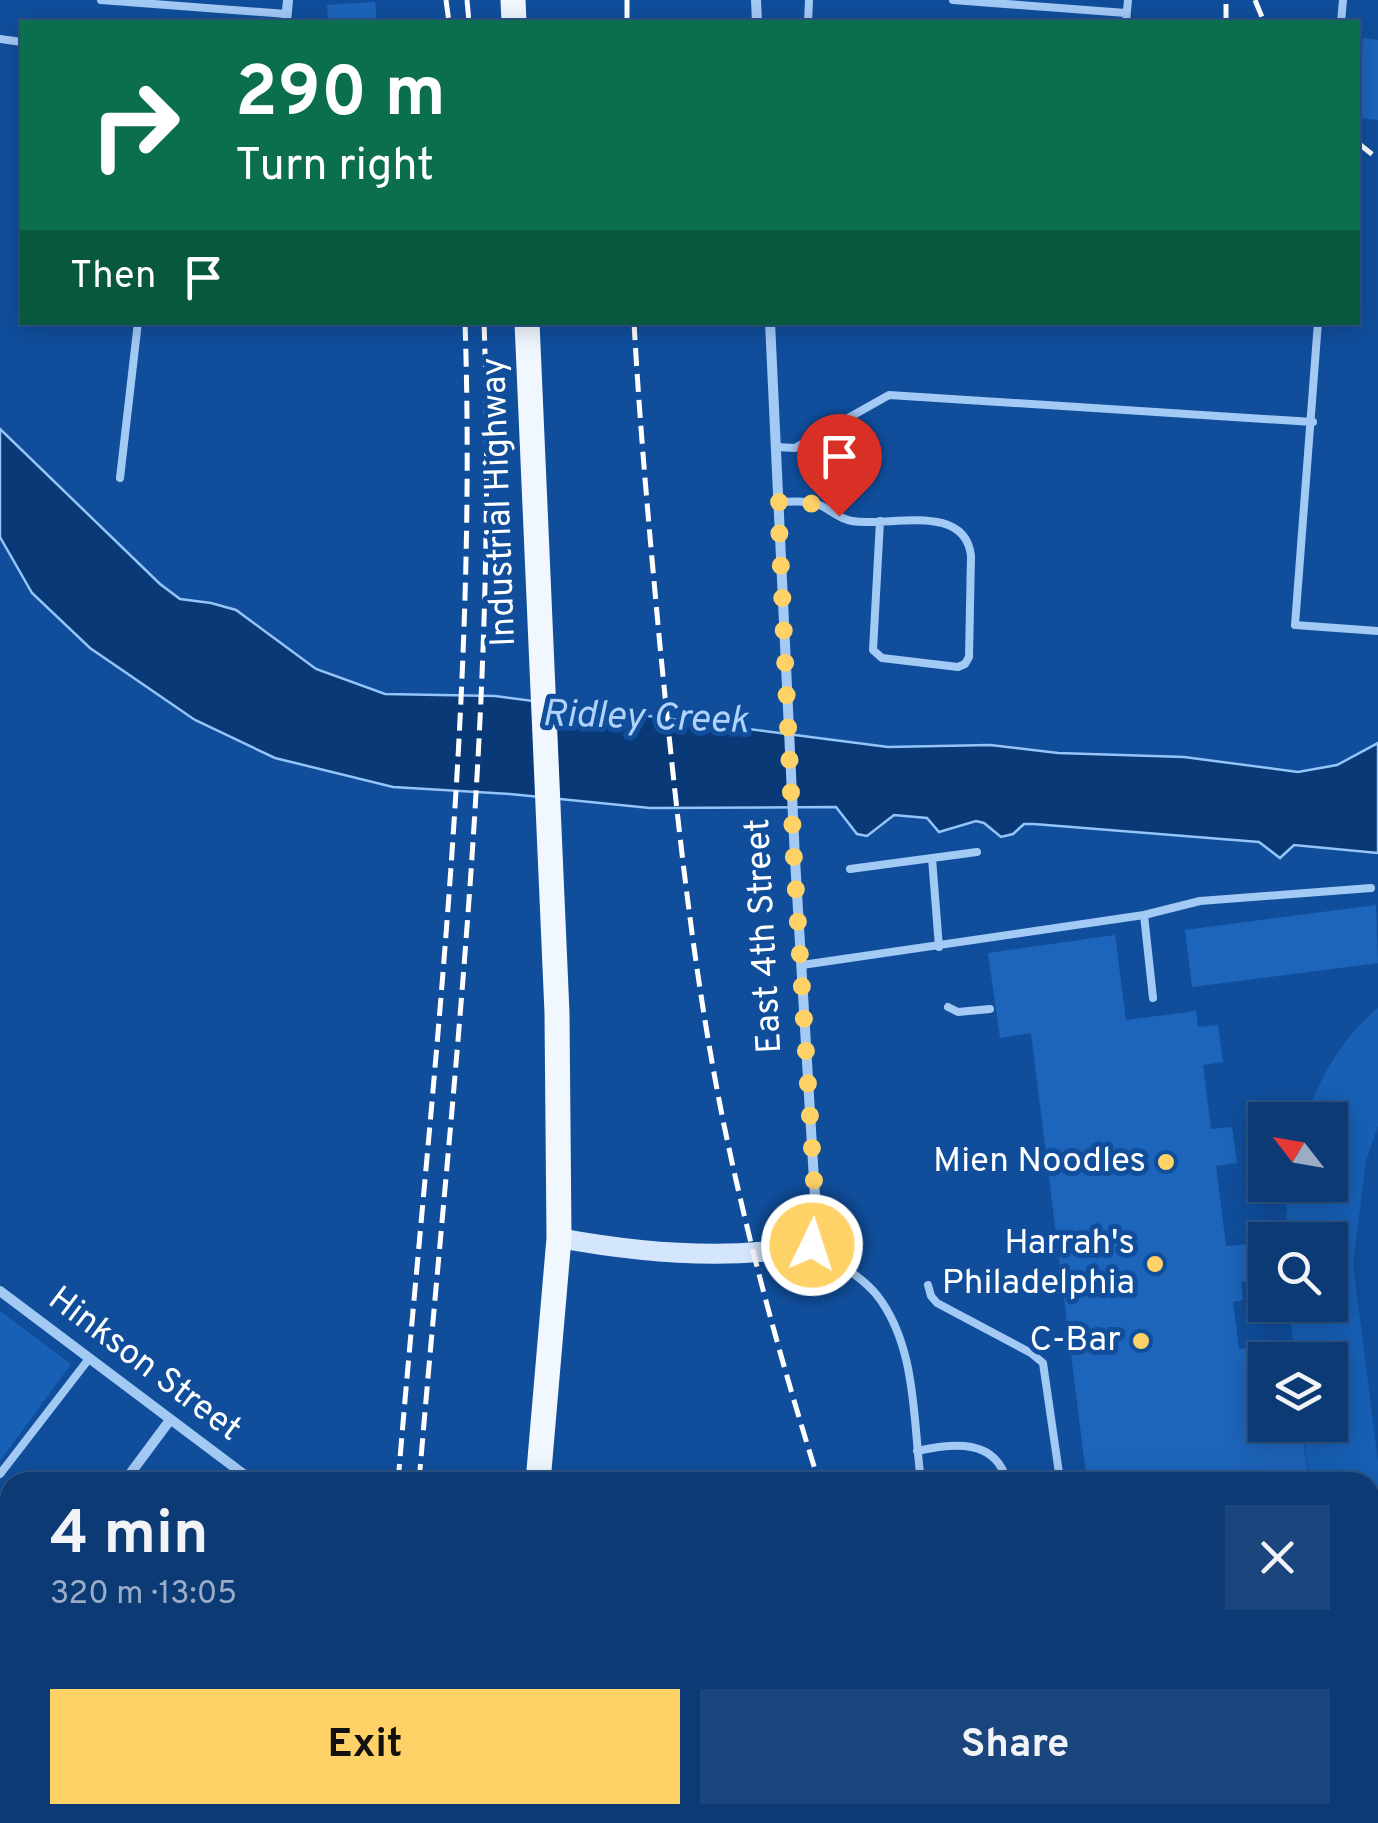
<!DOCTYPE html>
<meta charset="utf-8">
<style>
body{margin:0;font-family:Overpass,sans-serif;background:#1a457d;color:#f1f3f6;height:100vh;display:flex;flex-direction:column;font-size:38px;white-space:nowrap}
*{box-sizing:border-box;margin:0}
p{font-size:32px;color:#9aadc5}
.icon{flex:none;width:55px;height:55px;fill:none;stroke:currentColor;stroke-width:2;stroke-linecap:round;stroke-linejoin:round}
.map{position:relative;flex:1;overflow:hidden}
.drawer{position:absolute;left:0px;top:1472px;width:1380px;height:352px;display:flex;flex-direction:column;background:#0c3a75;border-radius:30px 30px 0 0;box-shadow:0 5px 25px #0003,0 0 0 2px #2c5487}
.drawer>*{flex:none}
.banner{position:absolute;left:20px;top:20px;width:1340px;height:305px;border-radius:0px;box-shadow:0 5px 25px #0003,0 0 0 2px #2c5487;background:#0b6e4f;color:#fff;overflow:hidden}
.needle{width:65px;rotate:301deg}
.tools{position:absolute;left:1248px;top:1102px;display:grid;gap:20px}
.tools a{display:grid;place-items:center;width:100px;height:100px;border-radius:0px;background:#0c3a75;box-shadow:0 5px 25px #0003,0 0 0 2px #2c5487;font-size:50px}
.pin{position:absolute;display:grid;place-items:center;width:85px;height:85px;color:#fff;margin:-102px -42px;border-radius:50% 50% 50% 0;rotate:-45deg;box-shadow:0 0 10px #0007}
.pin .icon{rotate:45deg}
.me{position:absolute;width:110px;margin:-55px;rotate:4deg;stroke-linejoin:round;filter:drop-shadow(0 0 8px #0008)}
.turn{display:flex;align-items:center;gap:35px;height:210px;padding:0 50px;font-size:45px}
.turn .icon{width:130px;height:130px;stroke-width:2.5}
.turn b{display:block;font-size:70px;line-height:85px}
.then{display:flex;align-items:center;height:95px;padding:0 50px;background:#0003;gap:20px;font-size:38px}
.round{display:grid;place-items:center;flex:none;width:105px;height:105px;border-radius:0px;background:#1a457d}
.summary{display:flex;align-items:center;justify-content:space-between;height:170px;padding:0 50px}
h1{font-size:60px;font-weight:700;line-height:75px}
.action{display:flex;gap:20px;margin-top:auto;padding:20px 50px}
.action a{flex:1;height:115px;border-radius:0px;background:#ffd267;color:#111;font-size:40px;font-weight:700;line-height:115px;text-align:center}
.action a+a{background:#1a457d;color:#f1f3f6}
.map>svg:first-child{display:block}
</style>
<div class="map">
<svg width="1378" height="1823" viewBox="0 0 1378 1823">
<rect width="100%" height="100%" fill="#104e9c"/>
<path fill="#1760b6" d="M1378,1008V1126L1366,1161L1353,1264L1378,1461V1823H1361L1359,1815H1370V1482H1310L1302,1425H1330V1360H1295L1289,1305H1330V1240H1285L1288,1185H1330V1120H1305C1319,1079 1344,1035 1378,1008Z
M0,1311L71,1364L0,1461Z"/>
<path fill="#093977" stroke="#95c4f8" stroke-width="2.5" d="M0,429L160,584L180,599L211,603L236,610L316,669L385,694L495,696L888,747L990,745L1058,753L1184,757L1298,772L1337,765L1378,743V853L1294,845L1280,858L1259,842L1034,824H1024L1013,834L1001,837L984,823L976,821L939,832L927,818L894,815L867,836L857,834L836,807L650,808L510,794L393,787L275,758L195,720L90,648L32,593L0,537Z"/>
<path fill="#1d65bb" d="M375,2L377,22H328L327,5Z
M1363,38L1378,40V120L1358,118Z
M1376,905L1378,963L1192,987L1185,930Z
M1115,935L1126,1020L1196,1011L1198,1027L1218,1025L1223,1062L1203,1065L1211,1129L1232,1127L1237,1163L1216,1166L1226,1246L1248,1244L1253,1281L1241,1282L1243,1300L1233,1302L1239,1349L1262,1346L1265,1425H1301L1309,1482H1087L1031,1033L1000,1038L988,953Z"/>
<g fill="none" stroke-linecap="round" stroke-linejoin="round">
<path stroke="#a3c9f5" stroke-width="8" d="M101,0L287,14
M953,0L1126,13
M808,22L809,0
M1126,22L1128,0
M1341,22L1343,0
M0,39L22,42
M1318,322L1295,625L1378,631
M776,447L795,448L889,395L1313,422
M120,478L138,322
M778,502C790,502 805,500 817,504C829,508 838,519 852,521C890,527 965,502 971,556L969,657L965,664L958,667L882,658L873,650L880,521
M932,858L939,947
M850,869L977,852
M1144,915L1153,998
M802,965L1144,915L1200,901L1371,888
M948,1007L958,1012L990,1009
M813,1246C834,1262 859,1274 876,1294C917,1345 913,1421 921,1482
M928,1285L931,1296L937,1303L1031,1353L1043,1363L1059,1473
M917,1451C953,1443 996,1438 1007,1482
M0,1474L88,1360
M0,1744L10,1751
M99,1815L110,1823
M861,1815L865,1823
M983,1815L986,1823"/>
<path stroke="#a3c9f5" stroke-width="10" d="M756,0L757,22
M286,22L288,0
M770,322L795,859L815,1197L811,1245
M0,1291L254,1482
M124,1482L170,1420
M0,1590L10,1597
M0,1652L10,1638
M302,1815L313,1823
M195,1823L201,1815
M334,1823V1815"/>
<path stroke="#d4e6fe" stroke-width="20" d="M559,1238C640,1253 730,1261 811,1245"/>
<path stroke="#f1f7ff" stroke-width="25" d="M513,0L514,22
M527,322L557,1013L559,1238L538,1482
M506,1823V1815"/>
<path stroke="#fff" stroke-width="5" stroke-dasharray="18 8" stroke-linecap="butt" d="M446,0L449,22
M467,0L469,22
M627,0V22
M1255,0L1264,22
M1226,22V0
M1358,143L1378,159
M634,322C640,431 650,538 660,646C676,806 692,968 724,1125C749,1245 782,1365 819,1482
M398,1482C430,1097 478,710 465,322
M419,1482C451,1097 498,710 484,322
M936,1815L939,1823
M368,1823L369,1815
M388,1823L389,1815"/>
</g>
<g fill="none" stroke-linecap="round" stroke-linejoin="round">
<path stroke="#ffd267" stroke-width="18" stroke-dasharray="0 32.4" d="M812,1245L815,1197L794,860L778,502L820,504L839,516"/>
</g>
<g fill="#ffd267" stroke="#104e9c" stroke-width="4">
<circle cx="1166" cy="1162" r="10"/>
<circle cx="1155" cy="1264" r="10"/>
<circle cx="1141" cy="1341" r="10"/>
</g>
<g text-anchor="middle" dominant-baseline="central" stroke-width="10" stroke-linejoin="round" paint-order="stroke">
<g font-size="35" fill="#fff" stroke="#104e9c">
<text transform="translate(500 502) rotate(-92)">Industrial Highway</text>
<text transform="translate(765 936) rotate(-93)">East 4th Street</text>
<text transform="translate(144 1365) rotate(37)">Hinkson Street</text>
</g>
<g font-size="35" fill="#fff" stroke="#104e9c" text-anchor="end">
<text x="1146" y="1162">Mien Noodles</text>
<text x="1135" y="1244">Harrah's<tspan x="1135" dy="40">Philadelphia</tspan></text>
<text x="1121" y="1341">C-Bar</text>
</g>
<g font-size="38" font-style="italic" fill="#b0d3fb" stroke="#104e9c">
<text transform="translate(645 719) rotate(2)">Ridley Creek</text>
</g>
</g>
</svg>
<div class="tools">
<a><svg class="needle" viewBox="-14 -14 28 28"><path d="M0-13l5 13h-10z" fill="#e53935"/><path d="M0 13l5-13h-10z" fill="#9aadc5"/></svg></a>
<a><svg class="icon" aria-label="search" viewBox="0 0 24 24"><circle cx="10" cy="10" r="6"/><path d="M15 15l6 6"/></svg></a>
<a><svg class="icon" aria-label="layers" viewBox="0 0 24 24"><path d="M12 4l9 5-9 5-9-5zM3 14l9 5 9-5"/></svg></a>
</div>
<div class="pin" style="left:839px;top:516px;background:#d93025"><svg class="icon" aria-label="arrive" viewBox="0 0 24 24"><path d="M6 21V4h12l-3 4 3 4H6"/></svg></div>
<svg class="me" style="left:812px;top:1245px" viewBox="-20 -20 40 40"><circle r="17" fill="#ffd267" stroke="#fff" stroke-width="3"/><path d="M0-11L8 9 0 5-8 9z" fill="#fff"/></svg>
<div class="banner">
<div class="turn"><svg class="icon" aria-label="right" viewBox="0 0 24 24"><path d="M7 20v-9h11M14 6l5 5-5 5"/></svg><div><b>290 m</b>Turn right</div></div>
<div class="then">Then<svg class="icon" aria-label="arrive" viewBox="0 0 24 24"><path d="M6 21V4h12l-3 4 3 4H6"/></svg></div>
</div>
<section class="drawer">
<div class="summary"><div><h1>4 min</h1><p>320 m · 13:05</p></div><a class="round"><svg class="icon" aria-label="close" viewBox="0 0 24 24"><path d="M6 6l12 12M18 6L6 18"/></svg></a></div>
<div class="action"><a>Exit</a><a>Share</a></div>
</section>
</div>
